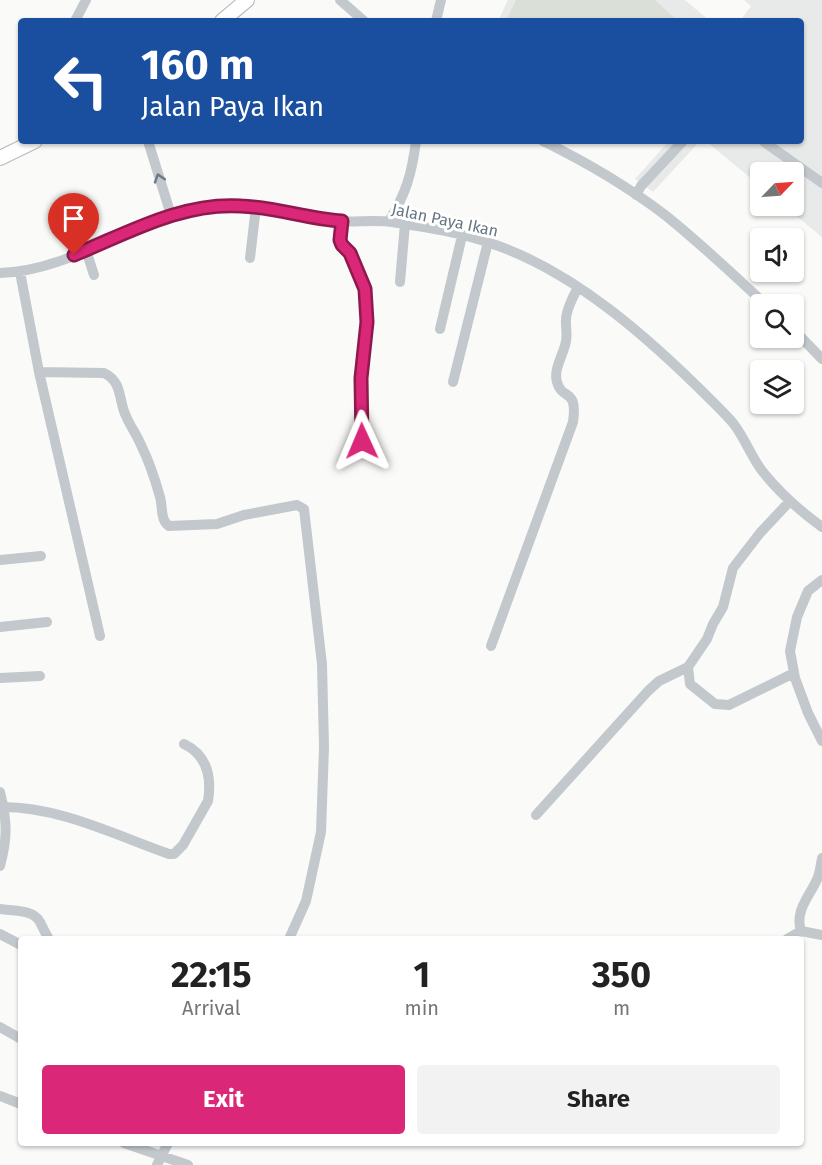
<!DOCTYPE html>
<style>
body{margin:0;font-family:"Fira Sans",sans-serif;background:#f2f2f2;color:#222;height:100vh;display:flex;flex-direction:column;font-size:22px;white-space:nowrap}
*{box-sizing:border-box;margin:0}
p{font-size:20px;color:#767676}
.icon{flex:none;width:33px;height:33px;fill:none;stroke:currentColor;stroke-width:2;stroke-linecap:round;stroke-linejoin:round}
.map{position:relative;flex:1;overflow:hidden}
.sheet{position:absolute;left:18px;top:936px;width:786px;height:210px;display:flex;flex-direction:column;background:#fff;border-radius:6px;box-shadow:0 2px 4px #0004}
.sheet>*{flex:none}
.banner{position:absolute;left:18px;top:18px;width:786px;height:126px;border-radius:6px;box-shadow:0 2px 4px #0004;background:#1a4fa0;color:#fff;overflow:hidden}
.needle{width:39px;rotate:65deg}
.buttons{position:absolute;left:750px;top:162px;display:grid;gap:12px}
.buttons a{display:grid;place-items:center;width:54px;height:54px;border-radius:6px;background:#fff;box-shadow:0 2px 4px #0004;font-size:30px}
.pin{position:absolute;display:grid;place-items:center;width:51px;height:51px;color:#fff;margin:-62px -26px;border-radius:50% 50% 50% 0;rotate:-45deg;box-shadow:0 0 6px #0007}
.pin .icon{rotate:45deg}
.me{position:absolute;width:66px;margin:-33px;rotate:359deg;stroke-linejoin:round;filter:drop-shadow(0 0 4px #0008)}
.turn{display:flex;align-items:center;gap:21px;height:126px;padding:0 24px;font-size:27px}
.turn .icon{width:78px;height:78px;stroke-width:2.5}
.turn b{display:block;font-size:42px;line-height:51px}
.eta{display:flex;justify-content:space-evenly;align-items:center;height:102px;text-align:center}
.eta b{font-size:36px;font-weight:700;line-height:42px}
.button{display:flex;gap:12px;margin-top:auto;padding:12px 24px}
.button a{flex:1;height:69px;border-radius:6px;background:#db2777;color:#fff;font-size:24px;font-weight:700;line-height:69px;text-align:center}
.button a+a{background:#f2f2f2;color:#222}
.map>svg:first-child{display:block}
</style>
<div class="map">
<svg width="822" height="1165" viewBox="0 0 822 1165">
<rect width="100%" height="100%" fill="#fafaf8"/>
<path fill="#e8e9e9" d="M508,0H685L710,21H498Z
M744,0H822V237L784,206H794V172H760V186L706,141H801V21H740L751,6Z
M669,141H700L653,192L635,179Z"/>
<path fill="#dadfd7" d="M516,0H655L678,21H506Z"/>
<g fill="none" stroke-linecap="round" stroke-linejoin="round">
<defs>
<path id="major" d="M222,21L247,0
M0,158L35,141"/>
</defs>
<use href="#major" stroke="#b5babe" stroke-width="16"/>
<path stroke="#c3c8cc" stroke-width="10" d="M340,0L364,21
M75,21L86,0
M436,21L441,0
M148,141L171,215
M543,141C586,162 627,186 665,215C700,243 733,274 765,304
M763,141L822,183
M636,195L641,186L683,141
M342,221L340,240L342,245L350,253L365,289L367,322L361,378L362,441
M389,221C406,194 412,173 416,141
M86,250L94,275
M250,258L256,207
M20,272L39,372L100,636
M0,273C79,271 143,209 222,205C261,204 297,218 335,221C354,223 373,219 392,222C424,227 459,232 490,243C575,271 651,340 713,402C720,409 727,416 733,423C745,438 751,457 763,472C780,493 800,511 822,527
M400,282L405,224
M440,329L462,236
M794,330L822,359
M39,372L104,373C123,382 118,400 126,416C130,426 137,435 141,445C149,461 155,479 160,497C163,507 160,520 169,526L217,524L244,515L297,505L304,509L322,664L324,747L321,832L306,901L289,939
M453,382L488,242
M790,501L760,533L733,568L723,607L713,624L707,639L688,667L690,684L715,704L729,705L794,673
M0,560L41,556
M822,580L808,591L797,617L790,651L795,678L808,713L822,741
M0,627L47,622
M491,646L573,422C578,387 562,401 557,382C553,369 564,354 566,341C568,332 564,322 567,313C569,304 574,295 578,287
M0,678L40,676
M0,792C7,820 8,837 0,866
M0,807C58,806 115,835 169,854H174L183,845L208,801C212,776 207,755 184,744
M536,815L648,691L659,681L688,667
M822,858C821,864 820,871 818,877C811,895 794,910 801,931L822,935
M0,909C13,911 33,909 40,922C43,928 45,933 49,939
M0,934L21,945
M787,939L801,931
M0,1027L21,1039
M0,1096L21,1104
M124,1143L188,1165
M157,1165L168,1143"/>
<use href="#major" stroke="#fff" stroke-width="14"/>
</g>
<defs><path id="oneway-chevron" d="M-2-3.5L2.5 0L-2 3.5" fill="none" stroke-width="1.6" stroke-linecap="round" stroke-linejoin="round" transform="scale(1.5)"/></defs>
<use stroke="#6a7a87" href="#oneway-chevron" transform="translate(159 178) rotate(-108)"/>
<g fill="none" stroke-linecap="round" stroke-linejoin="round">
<defs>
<path id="route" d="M74,255C128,233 182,202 241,206C275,207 308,219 342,221L340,240L342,245L350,253L365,289L367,322L361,378L362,441"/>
</defs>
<use href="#route" stroke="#8e194d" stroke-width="15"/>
<use href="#route" stroke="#db2777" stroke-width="10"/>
</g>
<g text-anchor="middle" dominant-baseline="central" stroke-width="6" stroke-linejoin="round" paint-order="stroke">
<g font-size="16" fill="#657683" stroke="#fff">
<text transform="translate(445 220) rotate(12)">Jalan Paya Ikan</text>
</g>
</g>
</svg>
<div class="buttons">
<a><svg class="needle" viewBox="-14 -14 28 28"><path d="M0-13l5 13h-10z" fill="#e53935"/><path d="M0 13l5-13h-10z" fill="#767676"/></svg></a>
<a><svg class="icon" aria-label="sound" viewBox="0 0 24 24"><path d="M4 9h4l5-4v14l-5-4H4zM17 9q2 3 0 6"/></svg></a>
<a><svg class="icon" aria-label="search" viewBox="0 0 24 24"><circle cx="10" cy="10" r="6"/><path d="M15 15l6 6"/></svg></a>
<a><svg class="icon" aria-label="layers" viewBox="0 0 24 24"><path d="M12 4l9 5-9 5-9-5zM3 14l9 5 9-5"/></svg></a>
</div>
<div class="pin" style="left:74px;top:255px;background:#d93025"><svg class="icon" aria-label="arrive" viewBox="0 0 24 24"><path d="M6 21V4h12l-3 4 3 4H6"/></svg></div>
<svg class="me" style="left:362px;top:441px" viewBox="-20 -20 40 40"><path d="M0-17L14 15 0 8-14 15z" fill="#db2777" stroke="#fff" stroke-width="4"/></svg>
<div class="banner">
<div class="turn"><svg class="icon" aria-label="left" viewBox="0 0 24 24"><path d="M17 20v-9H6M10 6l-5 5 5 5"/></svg><div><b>160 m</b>Jalan Paya Ikan</div></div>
</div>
<section class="sheet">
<div class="eta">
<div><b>22:15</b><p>Arrival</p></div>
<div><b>1</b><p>min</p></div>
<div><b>350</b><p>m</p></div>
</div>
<div class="button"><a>Exit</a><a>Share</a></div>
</section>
</div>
